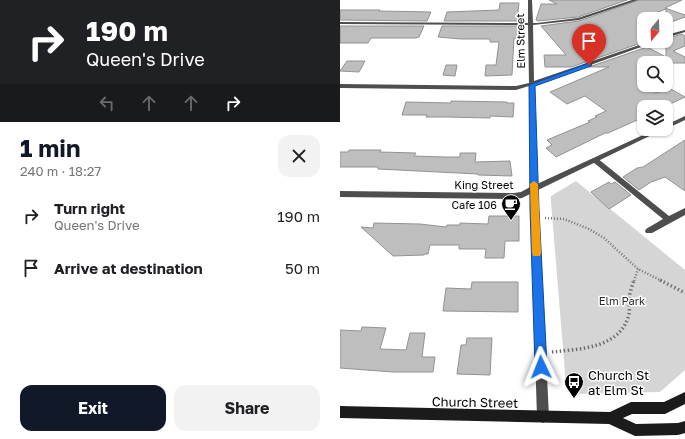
<!DOCTYPE html>
<meta charset="utf-8">
<style>
body{margin:0;font-family:"Golos Text",sans-serif;background:#f2f2f2;color:#202124;height:100vh;display:flex;flex-direction:column;font-size:15px;white-space:nowrap}
*{box-sizing:border-box;margin:0}
p{font-size:13px;color:#757577}
.icon{flex:none;width:22px;height:22px;fill:none;stroke:currentColor;stroke-width:2;stroke-linecap:round;stroke-linejoin:round}
.map{position:relative;flex:1;overflow:hidden}
.panel{display:flex;flex-direction:column;background:#fff;width:340px}
.panel>*{flex:none}
.top-card{background:#202124;color:#fff;overflow:hidden}
.needle{width:26px;rotate:199deg}
.controls{position:absolute;left:297px;top:12px;display:grid;gap:8px}
.controls a{display:grid;place-items:center;width:36px;height:36px;border-radius:8px;background:#fff;box-shadow:0 1px 3px #0004;font-size:20px}
.pin{position:absolute;display:grid;place-items:center;width:34px;height:34px;color:#fff;margin:-41px -17px;border-radius:50% 50% 50% 0;rotate:-45deg;box-shadow:0 0 4px #0007}
.pin .icon{rotate:45deg}
.me{position:absolute;width:44px;margin:-22px;rotate:358deg;stroke-linejoin:round;filter:drop-shadow(0 0 3px #0008)}
.turn{display:flex;align-items:center;gap:14px;height:84px;padding:0 20px;font-size:18px}
.turn .icon{width:52px;height:52px;stroke-width:2.5}
.turn b{display:block;font-size:28px;line-height:34px}
.lanes{display:flex;align-items:center;height:38px;padding:0 20px;background:#0003;justify-content:center;gap:20px;direction:ltr}
.lanes .off{opacity:.35}
.round{display:grid;place-items:center;flex:none;width:42px;height:42px;border-radius:12px;background:#f2f2f2}
.overview{display:flex;align-items:center;justify-content:space-between;height:68px;padding:0 20px}
h1{font-size:24px;font-weight:700;line-height:30px;color:#111827}
.action{display:flex;gap:8px;margin-top:auto;padding:8px 20px}
.action a{flex:1;height:46px;border-radius:12px;background:#111827;color:#fff;font-size:16px;font-weight:700;line-height:46px;text-align:center}
.action a+a{background:#f2f2f2;color:#202124}
ul{padding:0;list-style:none}
li{display:flex;align-items:center;gap:12px;height:52px;padding:0 20px}
li div{flex:1}
li b{display:block;font-size:15px}
li em{font-style:normal}
main{display:flex;flex:1;min-height:0}
.map>svg:first-child{display:block}
</style>
<main>
<section class="panel">
<div class="top-card">
<div class="turn"><svg class="icon" aria-label="right" viewBox="0 0 24 24"><path d="M7 20v-9h11M14 6l5 5-5 5"/></svg><div><b>190 m</b>Queen's Drive</div></div>
<div class="lanes"><svg class="icon off" aria-label="left" viewBox="0 0 24 24"><path d="M17 20v-9H6M10 6l-5 5 5 5"/></svg><svg class="icon off" aria-label="ahead" viewBox="0 0 24 24"><path d="M12 20V5M6 11l6-6 6 6"/></svg><svg class="icon off" aria-label="ahead" viewBox="0 0 24 24"><path d="M12 20V5M6 11l6-6 6 6"/></svg><svg class="icon" aria-label="right" viewBox="0 0 24 24"><path d="M7 20v-9h11M14 6l5 5-5 5"/></svg></div>
</div>
<div class="overview"><div><h1>1 min</h1><p>240 m · 18:27</p></div><a class="round"><svg class="icon" aria-label="close" viewBox="0 0 24 24"><path d="M6 6l12 12M18 6L6 18"/></svg></a></div>
<ul>
<li><svg class="icon" aria-label="right" viewBox="0 0 24 24"><path d="M7 20v-9h11M14 6l5 5-5 5"/></svg><div><b>Turn right</b><p>Queen's Drive</p></div><em>190 m</em></li>
<li><svg class="icon" aria-label="arrive" viewBox="0 0 24 24"><path d="M6 21V4h12l-3 4 3 4H6"/></svg><div><b>Arrive at destination</b></div><em>50 m</em></li>
</ul>
<div class="action"><a>Exit</a><a>Share</a></div>
</section>
<div class="map">
<svg width="345" height="439" viewBox="0 0 345 439">
<rect width="100%" height="100%" fill="#fff"/>
<path fill="#d5d5d5" d="M236,181L345,270V370L320,392L233,394L226,385L211,202V196Z"/>
<path fill="#bebebe" stroke="#929292" d="M209,0H287L238,17L198,21L196,20L201,4H217Z
M299,0H342L325,8L345,15V17L326,24V9L304,17V42L231,67H205L204,55H226L201,26L239,21Z
M160,3H179L177,21H104L107,12L159,10Z
M0,10H40L39,11L91,12L87,21L0,20Z
M0,26H84L79,37L76,38H31L28,43H0Z
M102,26H179L178,38H174L172,75L145,76L146,65H156L159,42H150V39H121L98,37Z
M342,34L345,36V46L333,51L345,57V63H306L304,62V87L316,93L329,88L345,97L324,107H304V117L268,133H265L216,157L206,148L212,145L207,140L250,122L248,121L257,117L255,116L266,111L245,96L227,104L210,92L269,67H249L307,47L326,57V39Z
M7,61H25L19,72L0,71Z
M106,65H117L115,76L103,75Z
M111,101L167,102V103H174L173,117L150,116V118L107,117H86L87,115H62L66,102L111,103Z
M345,140V191L325,177L311,182L299,190L283,177L297,168L303,167Z
M9,150H41L40,152L76,153L74,156L105,157H120V153H136L135,162L170,161L172,176L138,175V174L38,169V167H0V152H8Z
M269,182L271,184L275,182L291,195L269,209L251,192Z
M149,216H179V241H165L164,258H145L146,249H119V245H90L88,254H85L84,255L53,256L21,227L33,228L34,223L80,224L106,227L107,225H120V223L148,224Z
M132,282H178V312L103,311L106,288L131,289Z
M22,327L46,328L40,349L66,350L70,333H85L82,357H95L93,372H53L0,368V330L21,331Z
M127,338H152L150,375L117,374L121,345H126Z"/>
<g fill="none" stroke-linecap="round" stroke-linejoin="round">
<path stroke="#707070" stroke-width="2.5" stroke-dasharray="1 2" stroke-linecap="butt" d="M205,218L224,219L249,229L264,238L298,269L322,281
M294,281L298,269"/>
<path stroke="#707070" stroke-width="3.5" stroke-dasharray="1.5 2.5" stroke-linecap="butt" d="M320,280L345,293
M212,352C241,349 281,348 289,314C290,309 289,303 289,298C290,292 292,286 294,280"/>
<path fill="#4e4e4e" fill-rule="evenodd" d="M253,158H257L329,216L345,208V215L312,233H306L305,231L306,229L323,219L253,162L252,160Z"/>
<path fill="#4e4e4e" fill-rule="evenodd" d="M188,0H192L193,23H197L238,18L292,0H298L239,20L193,25L194,81L311,41H318L194,85L197,184L316,129H324L198,190L209,417L207,421L203,423L199,421L197,417L190,194L182,198L174,199L0,197V191L174,193L181,192L190,187L189,86L176,90L0,88V84L176,86L189,83L188,25L0,24V22L188,23Z
M345,30V32L326,38V35Z
M345,116V120L326,129V125Z"/>
<path fill="#1b1b1b" fill-rule="evenodd" d="M345,392V404L325,414H292L283,418L296,424L338,423L345,421V433L338,435L295,436L269,424L0,418V406L270,412L291,402H324Z"/>
</g>
<path fill="#1a73e8" stroke="#114b97" d="M249,63L252,65L251,66L195,86L199,209L207,367L205,371L201,373L197,371L195,367L190,209L189,85Z"/>
<path fill="#f59e0b" d="M194,181L198,184L201,253L200,256H193L192,253L190,184Z"/>
<defs>
<symbol id="cafe-pin" viewBox="-11 -11 22 30"><path d="M0 17L-7.5 6A9.5 9.5 0 1 1 7.5 6Z" fill="#000" stroke="#fff"/><path d="M-5.5-4.5H6V0H3Q3 3.5 0 3.5H-2.5Q-5.5 3.5-5.5 0ZM3-3.2v2h1.7v-2ZM-6 4.5H4V6H-6Z" fill="#fff"/></symbol>
<symbol id="bus-pin" viewBox="-11 -11 22 30"><path d="M0 17L-7.5 6A9.5 9.5 0 1 1 7.5 6Z" fill="#000" stroke="#fff"/><path d="M-5-6H5V4H4V6H2V4H-2V6H-4V4H-5ZM-3.5-4V0h7V-4ZM-3.5 1.2v1.5H-2V1.2ZM2 1.2v1.5H3.5V1.2Z" fill="#fff"/></symbol>
</defs>
<g fill-rule="evenodd">
<use href="#cafe-pin" x="160" y="193" width="22" height="30"/>
<use href="#bus-pin" x="223" y="371" width="22" height="30"/>
</g>
<g text-anchor="middle" dominant-baseline="central" stroke-width="3" stroke-linejoin="round" paint-order="stroke">
<g font-size="11" fill="#000" stroke="#fff">
<text transform="translate(180 41) rotate(-91)">Elm Street</text>
<text x="144" y="184">King Street</text>
</g>
<g font-size="11" fill="#000" stroke="#fff" text-anchor="end">
<text x="157" y="204">Cafe 106</text>
</g>
<g font-size="11" fill="#2c2c2c" stroke="#fff">
<text x="282" y="300">Elm Park</text>
</g>
<g font-size="13" fill="#000" stroke="#fff" text-anchor="start">
<text x="248" y="375">Church St<tspan x="248" dy="15">at Elm St</tspan></text>
</g>
<g font-size="13" fill="#000" stroke="#fff">
<text transform="translate(135 402) rotate(1)">Church Street</text>
</g>
</g>
</svg>
<div class="controls">
<a><svg class="needle" viewBox="-14 -14 28 28"><path d="M0-13l5 13h-10z" fill="#e53935"/><path d="M0 13l5-13h-10z" fill="#757577"/></svg></a>
<a><svg class="icon" aria-label="search" viewBox="0 0 24 24"><circle cx="10" cy="10" r="6"/><path d="M15 15l6 6"/></svg></a>
<a><svg class="icon" aria-label="layers" viewBox="0 0 24 24"><path d="M12 4l9 5-9 5-9-5zM3 14l9 5 9-5"/></svg></a>
</div>
<div class="pin" style="left:249px;top:65px;background:#d93025"><svg class="icon" aria-label="arrive" viewBox="0 0 24 24"><path d="M6 21V4h12l-3 4 3 4H6"/></svg></div>
<svg class="me" style="left:201px;top:367px" viewBox="-20 -20 40 40"><path d="M0-17L14 15 0 8-14 15z" fill="#1a73e8" stroke="#fff" stroke-width="4"/></svg>
</div>
</main>
